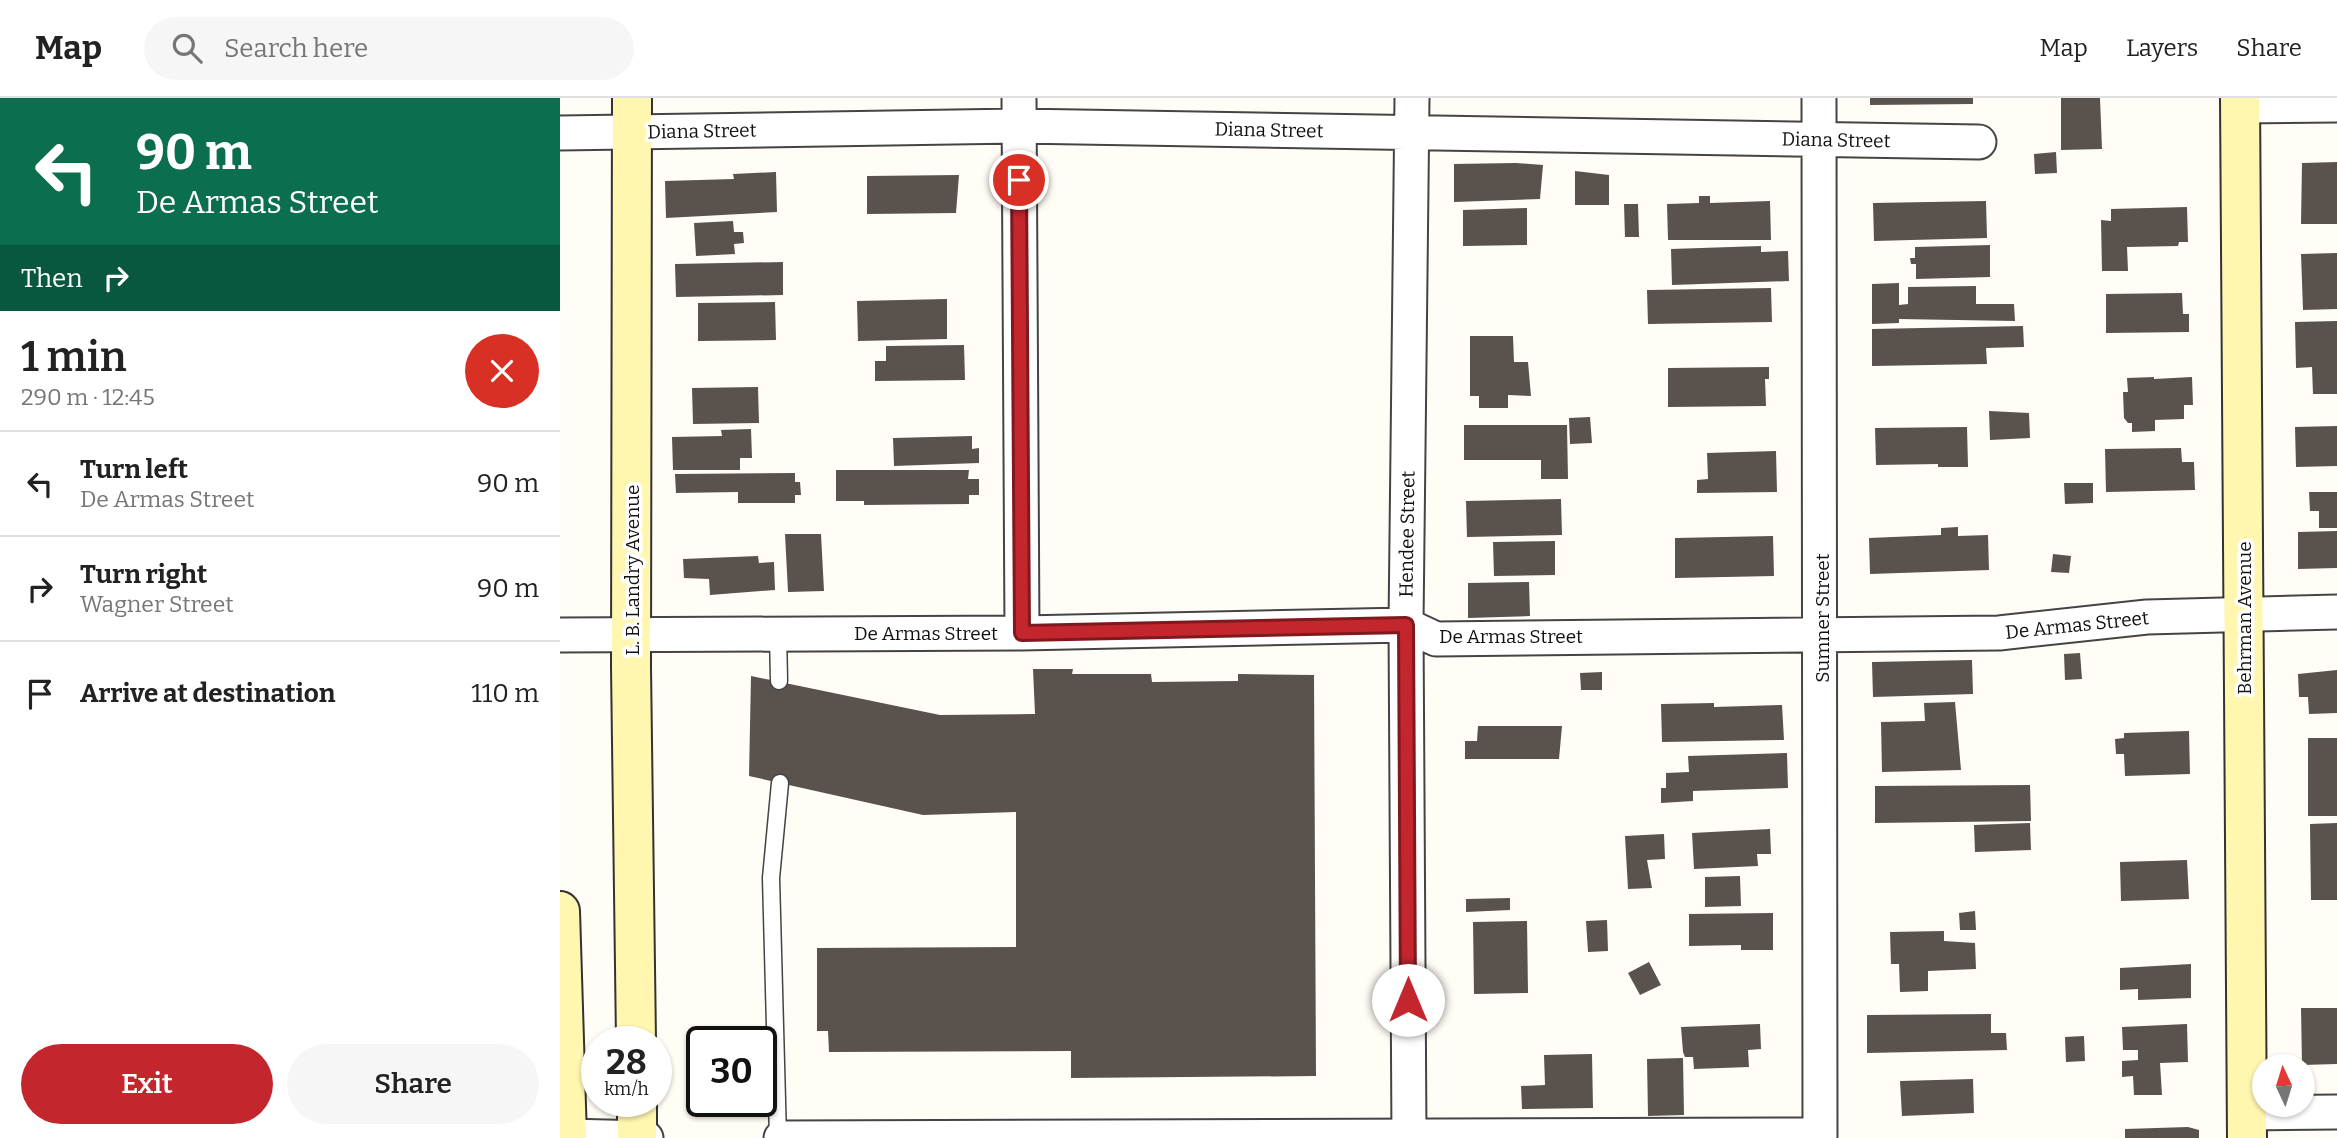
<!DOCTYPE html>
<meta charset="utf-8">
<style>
body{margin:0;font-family:Bitter,serif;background:#f6f6f6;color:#222;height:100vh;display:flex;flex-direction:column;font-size:26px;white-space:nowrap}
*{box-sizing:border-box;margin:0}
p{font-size:23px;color:#767676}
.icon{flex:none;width:38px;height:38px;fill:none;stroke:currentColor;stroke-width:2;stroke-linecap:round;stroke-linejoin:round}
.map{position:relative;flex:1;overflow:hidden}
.drawer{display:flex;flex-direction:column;background:#fff;width:560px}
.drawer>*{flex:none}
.top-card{background:#0b6e4f;color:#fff;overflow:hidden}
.needle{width:46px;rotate:356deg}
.buttons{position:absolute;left:1692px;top:956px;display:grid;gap:14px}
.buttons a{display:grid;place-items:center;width:63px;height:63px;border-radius:50%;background:#fff;box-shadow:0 2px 5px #0004;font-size:35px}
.speed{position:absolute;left:21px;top:928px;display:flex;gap:14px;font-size:35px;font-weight:700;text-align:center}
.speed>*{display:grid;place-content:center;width:91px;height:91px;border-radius:50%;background:#fff;box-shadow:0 2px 5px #0004;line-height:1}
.speed small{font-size:18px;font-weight:400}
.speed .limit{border:4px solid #111;border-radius:10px;background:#fff;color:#111}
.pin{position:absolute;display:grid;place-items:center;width:60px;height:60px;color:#fff;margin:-30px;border:4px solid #fff;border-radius:50%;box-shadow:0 2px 7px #0007}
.me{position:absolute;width:77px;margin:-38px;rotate:0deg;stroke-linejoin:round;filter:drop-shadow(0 0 5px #0008)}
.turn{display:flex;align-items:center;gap:24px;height:147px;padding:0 21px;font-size:32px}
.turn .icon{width:91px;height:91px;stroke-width:2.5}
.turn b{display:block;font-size:49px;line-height:60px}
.then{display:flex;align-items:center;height:66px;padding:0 21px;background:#0003;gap:14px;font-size:26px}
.round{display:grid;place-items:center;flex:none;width:74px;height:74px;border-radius:37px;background:#f6f6f6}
.overview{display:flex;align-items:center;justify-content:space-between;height:119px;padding:0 21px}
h1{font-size:42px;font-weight:600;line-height:52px}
.button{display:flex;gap:14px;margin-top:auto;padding:14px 21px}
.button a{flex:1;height:80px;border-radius:42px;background:#c4262e;color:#fff;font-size:28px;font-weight:600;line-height:80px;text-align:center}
.button a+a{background:#f6f6f6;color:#222}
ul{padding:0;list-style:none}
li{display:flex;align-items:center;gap:21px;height:105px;padding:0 21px;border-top:2px solid #e0e0e0}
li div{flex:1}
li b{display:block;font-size:26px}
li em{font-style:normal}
header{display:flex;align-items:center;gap:42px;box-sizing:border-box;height:98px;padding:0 35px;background:#fff;border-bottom:2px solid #e0e0e0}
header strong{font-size:33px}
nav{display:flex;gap:38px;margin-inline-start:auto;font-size:24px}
.search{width:490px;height:63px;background:#f6f6f6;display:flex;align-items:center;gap:18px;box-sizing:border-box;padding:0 24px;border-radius:38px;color:#767676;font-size:26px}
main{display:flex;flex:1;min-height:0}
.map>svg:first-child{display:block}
</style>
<header>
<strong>Map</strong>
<div class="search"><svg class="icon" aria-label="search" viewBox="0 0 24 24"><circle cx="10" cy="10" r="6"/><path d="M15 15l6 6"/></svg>Search here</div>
<nav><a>Map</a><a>Layers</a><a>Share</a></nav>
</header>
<main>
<section class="drawer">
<div class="top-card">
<div class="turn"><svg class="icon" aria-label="left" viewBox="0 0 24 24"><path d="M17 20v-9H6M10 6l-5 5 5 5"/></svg><div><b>90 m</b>De Armas Street</div></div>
<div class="then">Then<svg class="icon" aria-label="right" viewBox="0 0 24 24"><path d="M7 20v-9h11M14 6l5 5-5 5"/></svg></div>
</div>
<div class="overview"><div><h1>1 min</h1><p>290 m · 12:45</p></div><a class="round" style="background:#d93025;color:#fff"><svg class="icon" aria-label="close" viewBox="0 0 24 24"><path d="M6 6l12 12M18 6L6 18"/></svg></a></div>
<ul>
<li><svg class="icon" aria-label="left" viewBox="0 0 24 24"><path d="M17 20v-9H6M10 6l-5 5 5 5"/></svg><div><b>Turn left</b><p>De Armas Street</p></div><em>90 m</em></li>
<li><svg class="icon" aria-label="right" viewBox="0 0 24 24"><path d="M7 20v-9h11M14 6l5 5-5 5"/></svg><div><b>Turn right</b><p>Wagner Street</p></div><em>90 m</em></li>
<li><svg class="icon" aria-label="arrive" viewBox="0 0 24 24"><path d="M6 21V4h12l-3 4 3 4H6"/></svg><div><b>Arrive at destination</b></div><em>110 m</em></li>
</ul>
<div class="button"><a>Exit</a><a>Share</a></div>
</section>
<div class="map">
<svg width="1777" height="1040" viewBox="0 0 1777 1040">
<rect width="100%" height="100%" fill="#fffdf5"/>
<path fill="#5a524d" d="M1310,0H1413V6L1310,7Z
M1501,0H1540L1542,51L1501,52Z
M1496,54L1497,75L1475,76L1474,56Z
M1777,64V126H1741L1742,65Z
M956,65L983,67L980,101L894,104V66Z
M1015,73L1049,77V107H1015Z
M216,74L217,114L106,120L105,83L174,81L173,76Z
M399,77L396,115L307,116V78Z
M1139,98H1150V105L1210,103L1211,142H1108L1107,106L1139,105Z
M1426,103L1427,140L1314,143L1313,105Z
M1064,106H1078L1079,139H1065Z
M1627,109L1628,144H1619L1618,148L1567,149L1568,173H1542L1541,122L1551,123V111Z
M967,110V147L903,148V112Z
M173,123L174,134H183L184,145L174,146L175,156L136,158L134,125Z
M1430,147V179L1356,181V166H1351L1350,160H1355V149Z
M1201,148V154L1228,153L1229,183L1112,187L1111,151Z
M1777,155V211L1743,212L1741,156Z
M223,164V197L116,199L115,166Z
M1339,185V207L1348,206V189L1416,188V206H1454L1455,223L1339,221V225L1312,226V186Z
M1211,190L1212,224L1088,226L1087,192Z
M1622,195L1623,216H1629V234L1546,235V196Z
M387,201V241L298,243L297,203Z
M215,204L216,242L138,243V205Z
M1777,223V296H1753L1752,269L1736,270L1735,224Z
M1463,228L1464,249L1426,250L1427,266L1312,268V231Z
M910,238H953L954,264H968L971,298L948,297V310H919V298H910Z
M404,247L405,282L315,283V263H326V248Z
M1209,269V281H1205L1206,308L1108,309V270Z
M1594,279V281L1632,279L1633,307H1624V321L1595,322V333L1572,334V325H1568L1564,320L1563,294H1568L1567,280Z
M198,289L199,325L133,326L132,290Z
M1429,313L1469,315L1470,340L1430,342Z
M1030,319L1032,345L1010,346L1009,320Z
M904,327H1007L1008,381H981V362H904Z
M1777,328V368L1736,369L1735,329Z
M1407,329L1408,369H1378V366L1316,367L1315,330Z
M191,331L192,360H180V372H113L112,339L162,338L161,332Z
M412,338V351L419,350V365L334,368L333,340Z
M1621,350L1622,364H1634L1635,392L1546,394L1545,351Z
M1216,353L1217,394L1137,395V382L1148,381L1147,355Z
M276,372H409L408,381H419V397H409V406L304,407V403H276Z
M235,375V384H240L241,397H235V405H178V394L116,395L115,376Z
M1504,385H1533V405L1505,406Z
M1749,394H1777V430H1759V413H1750Z
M1001,401L1002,437L907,439L906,403Z
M1398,429V438L1428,437L1429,472L1310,476L1309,440L1381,437V430Z
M1777,433V470L1738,471V434Z
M225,436H261L264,493L228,494Z
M1213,438L1214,478L1115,480V440Z
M995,443V477L934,478L933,444Z
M1493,456L1511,458L1509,475L1491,474Z
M198,458L199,465L214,464L215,492L150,497L149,481L124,480L123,461Z
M969,484L970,518L908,520V485Z
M1520,555L1522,581L1505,582L1504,556Z
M1412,562L1413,596L1313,599L1312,564Z
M473,571H513L512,576H591L592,584L678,583V576L754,577L756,978L511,980V953L269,954L268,933H257V850L456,849V714L363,717L189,678L191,578L380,617L475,616Z
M1777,572V615L1749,616L1748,599H1739L1738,576Z
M1042,574V592H1021L1020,575Z
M1395,604L1401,672L1322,674L1321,624L1365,623L1364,605Z
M1154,605V609L1222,607L1224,642L1102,644L1101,606Z
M918,628H1002L999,661H905V643H917Z
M1629,633L1630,676L1565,678L1564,656H1556L1555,641L1564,640V635Z
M1748,640H1777V718H1748Z
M1227,655L1228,690L1133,693V703L1101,705V690H1106V675L1129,674L1128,658Z
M1470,687L1471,723L1315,725V688Z
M1470,725L1471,752L1415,754L1414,727Z
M1777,725V802H1751L1750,726Z
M1210,731L1211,756H1197L1198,768L1134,771L1132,735Z
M1104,736L1105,761L1087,762L1092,790L1068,791L1065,738Z
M1627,762L1629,801L1561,803L1560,764Z
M1180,778L1181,808L1145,809V779Z
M950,800V812L906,814V801Z
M1415,813L1416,832H1400L1399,815Z
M1213,815V852H1181V847L1129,848V816Z
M1047,822L1048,853L1028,854L1026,823Z
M967,823L968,895L914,896L913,824Z
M1384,833V843L1415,845L1416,871L1368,873V893L1340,894L1339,866H1331L1330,834Z
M1089,864L1101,887L1080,897L1068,875Z
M1631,866V900L1578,902V891L1560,892V870Z
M1741,910H1777V966L1742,967Z
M1431,916V935H1446L1447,952L1307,955V917Z
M1200,926L1201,951L1188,952L1189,969L1134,971L1133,959H1125L1123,954L1121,929Z
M1627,926L1628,964L1600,965L1602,997H1574L1573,978L1562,979V963L1578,962V952H1563L1562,929Z
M1524,938L1525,963L1506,964L1505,939Z
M1032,956L1033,1010L962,1011L961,988L985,987L984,957Z
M1123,960L1124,1017L1088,1018L1087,961Z
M1413,981L1414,1015L1342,1018L1340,983Z
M1628,1029L1639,1032V1040H1565V1031Z"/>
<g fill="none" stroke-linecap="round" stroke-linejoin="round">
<defs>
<path id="lane" d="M218,536L219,583
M218,1040L211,780L220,685"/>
<path id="street" d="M459,0L462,535
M1259,0L1260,1040
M1680,8L1777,7
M0,35L459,28L1419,44
M0,537L462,535L846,527L876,541L1439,535L1587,519L1777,514
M1686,1015L1777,1014
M7,1038L86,1040
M221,1040L1260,1037
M849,1040L846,527L852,0"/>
<path id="secondary" d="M72,0L71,569L76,943
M1680,0L1687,1040
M0,813L7,1040
M77,1003V1040"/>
</defs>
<use href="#lane" stroke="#444" stroke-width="19"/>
<use href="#street" stroke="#444" stroke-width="37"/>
<use href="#secondary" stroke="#333" stroke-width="42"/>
<use href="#lane" stroke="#fff" stroke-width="16"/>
<use href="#street" stroke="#fff" stroke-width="33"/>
<use href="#secondary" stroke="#fff6b0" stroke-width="38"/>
</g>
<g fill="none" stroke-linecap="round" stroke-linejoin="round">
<defs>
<path id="route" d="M459,82L462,535L846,527L848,902"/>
</defs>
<use href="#route" stroke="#7f191e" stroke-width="18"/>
<use href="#route" stroke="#c4262e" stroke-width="12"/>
</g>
<g text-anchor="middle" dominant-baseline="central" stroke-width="7" stroke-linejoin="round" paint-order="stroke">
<g font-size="19" fill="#111" stroke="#fff">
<text transform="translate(709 32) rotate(1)">Diana Street</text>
<text transform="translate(142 33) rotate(-1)">Diana Street</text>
<text transform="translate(1276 42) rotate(1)">Diana Street</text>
<text transform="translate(847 436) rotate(-89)">Hendee Street</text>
<text transform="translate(72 472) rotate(-90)">L. B. Landry Avenue</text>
<text transform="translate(1262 520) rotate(-90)">Sumner Street</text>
<text transform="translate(1684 520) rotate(-90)">Behrman Avenue</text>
<text transform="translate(1517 527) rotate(-6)">De Armas Street</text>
<text x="366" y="535">De Armas Street</text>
<text x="951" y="538">De Armas Street</text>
</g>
</g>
</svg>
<div class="buttons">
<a><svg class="needle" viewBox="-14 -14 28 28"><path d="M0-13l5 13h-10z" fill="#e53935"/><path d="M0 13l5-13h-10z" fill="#767676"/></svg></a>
</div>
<div class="speed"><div>28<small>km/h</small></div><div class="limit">30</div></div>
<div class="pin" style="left:459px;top:82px;background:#d93025"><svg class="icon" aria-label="arrive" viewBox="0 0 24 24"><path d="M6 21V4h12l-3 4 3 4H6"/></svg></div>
<svg class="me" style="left:848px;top:902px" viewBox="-20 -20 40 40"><circle r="19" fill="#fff"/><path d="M0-13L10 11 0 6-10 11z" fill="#c4262e"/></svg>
</div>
</main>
